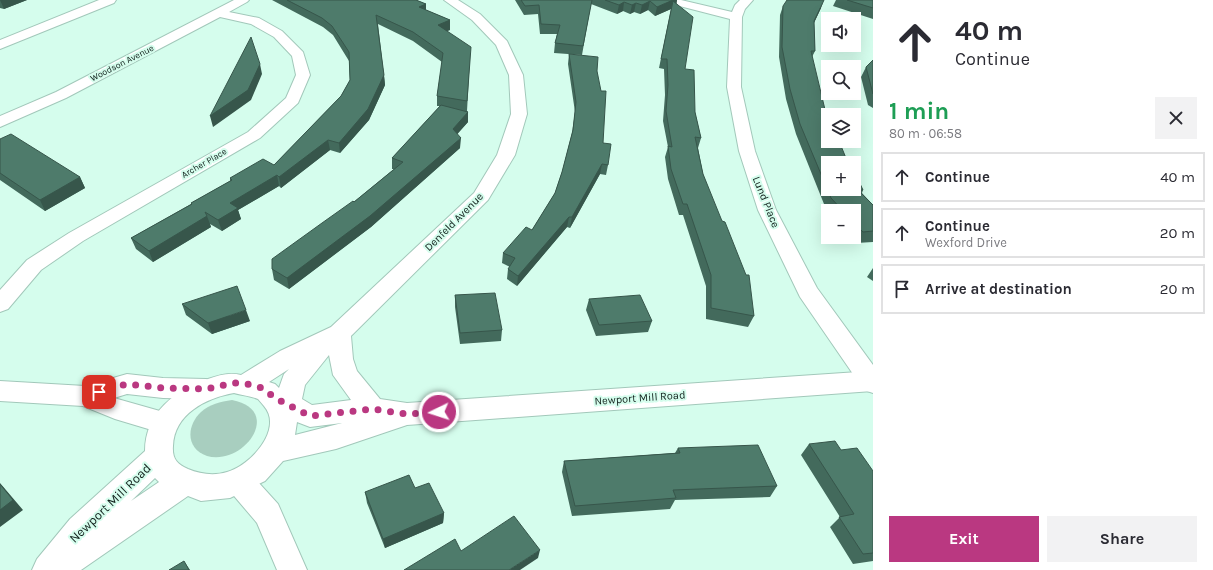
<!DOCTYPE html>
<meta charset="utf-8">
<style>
body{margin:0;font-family:Karla,sans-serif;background:#f2f2f3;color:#2b2b33;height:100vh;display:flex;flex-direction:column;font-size:15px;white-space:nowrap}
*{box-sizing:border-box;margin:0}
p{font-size:13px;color:#7c7c81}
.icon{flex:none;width:22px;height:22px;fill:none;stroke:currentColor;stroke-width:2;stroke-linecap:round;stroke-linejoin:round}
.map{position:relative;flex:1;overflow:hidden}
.details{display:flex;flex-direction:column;background:#fff;width:340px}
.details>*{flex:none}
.hud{background:#fff;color:#2b2b33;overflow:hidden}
.buttons{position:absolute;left:821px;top:12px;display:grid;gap:8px}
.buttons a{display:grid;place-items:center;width:40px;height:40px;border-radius:0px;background:#fff;box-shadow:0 4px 16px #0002;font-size:20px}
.pin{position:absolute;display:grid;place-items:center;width:34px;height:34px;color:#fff;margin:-17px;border-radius:8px;box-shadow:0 2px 6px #0006}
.me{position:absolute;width:44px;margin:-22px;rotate:266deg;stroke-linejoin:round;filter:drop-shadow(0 0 3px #0008)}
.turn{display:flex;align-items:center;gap:14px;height:84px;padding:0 16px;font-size:18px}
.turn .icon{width:52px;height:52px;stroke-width:2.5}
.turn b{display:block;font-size:28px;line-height:34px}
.round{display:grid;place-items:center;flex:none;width:42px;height:42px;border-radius:0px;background:#f2f2f3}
.head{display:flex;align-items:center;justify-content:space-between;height:68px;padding:0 16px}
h1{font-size:24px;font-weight:700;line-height:30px;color:#1e9e55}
.action{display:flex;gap:8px;margin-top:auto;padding:8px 16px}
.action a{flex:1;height:46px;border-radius:0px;background:#ba3881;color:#fff;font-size:16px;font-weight:700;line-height:46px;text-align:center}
.action a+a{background:#f2f2f3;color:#2b2b33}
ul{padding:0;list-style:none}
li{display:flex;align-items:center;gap:12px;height:50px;margin:0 8px 6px;padding:0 8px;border:2px solid #e1e1e2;border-radius:0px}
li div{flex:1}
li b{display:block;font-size:15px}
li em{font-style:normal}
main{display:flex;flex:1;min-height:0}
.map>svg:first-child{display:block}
</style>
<main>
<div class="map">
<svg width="873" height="570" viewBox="0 0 873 570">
<rect width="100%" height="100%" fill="#d5fded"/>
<path fill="#a8cebf" d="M232,400C284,410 244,466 207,456C186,449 186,426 201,412C210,404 220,402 232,400Z"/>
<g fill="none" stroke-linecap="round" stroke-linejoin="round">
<defs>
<path id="minor" d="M234,0H249L247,2L229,12L259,18L282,31L303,52L310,75L298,103L260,138L83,241L41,270L8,309L0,312V290L27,260L69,233L248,132L286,98L296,75L292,56L274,37L251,24L220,17L66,98L0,127V116L56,92Z
M662,0H681L732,12L735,5L740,0H753L745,9L742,17L741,87L755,151L776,210L817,288L873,365V393L864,390L800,297L758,210L739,151L727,87L730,19L664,2Z
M127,374L163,378L206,379L215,382L218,389L215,396L206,399L163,398L127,394L114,398L174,415L178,423L174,431L165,434L115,419L83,406L0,401V381L85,386Z
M239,469L249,472L278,504L307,570H277L257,523L229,490L225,481L229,472Z"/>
<path id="tertiary" d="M444,0H458L480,14L507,41L523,75L527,114L515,155L488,200L351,336L353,359L357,371L380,399L407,403L873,371V391L407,425L336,449L283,461L265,481L230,498L201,501L188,496L81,570H32L37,559L70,519L145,451C145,413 175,390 208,379C219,375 230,372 241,375L280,351L331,327L474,193L497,155L511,114L509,75L496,45L472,20ZM329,355L333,375L351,400L312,405L302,399L305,385ZM289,369L284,374L279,388L275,384L269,382ZM234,393C241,395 251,396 258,399C260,401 262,404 264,406C284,429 250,466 227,472C214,476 200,474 188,469C177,464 172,459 173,446C174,414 206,398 234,393ZM297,422L310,427L342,423L295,435ZM155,478L159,482L131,501Z"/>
<path id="primary" d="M99,0H116L114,3L0,49V40Z"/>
</defs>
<use href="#minor" stroke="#a2c8ba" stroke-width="2"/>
<use href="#tertiary" stroke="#a2c8ba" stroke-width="2"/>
<use href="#primary" stroke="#a2c8ba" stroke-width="2"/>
<use href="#minor" fill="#fff" fill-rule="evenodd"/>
<use href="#tertiary" fill="#fff" fill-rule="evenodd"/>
<use href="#primary" fill="#fff" fill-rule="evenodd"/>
</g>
<path fill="#436a5c" d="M0,0H27L4,9L0,8Z
M272,0H416L426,4V10L450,20V30L447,31L470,57L467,111L468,112V122L457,134L460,148L371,227L289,289L274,280L272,269L394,169H392V158L440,106H437V96L442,62L413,41L378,24L385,85L369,120L340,153L330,150L281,188L279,186L238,210L241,219L222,231L210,224L211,227L153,262L136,249L131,238L191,204V203L230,181V178L274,165L341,96L350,80L349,61L333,35L323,27Z
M515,0H677L676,4L685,69L701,138L698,148L703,174L754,316L748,327L706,319V286L683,215H679L668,179L665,157L668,147L663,121L665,95L664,69L659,68L671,9L655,16L648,10L640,14L634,12L630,14L623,11L617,14L591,4L582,55L554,53L555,43L557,34H540L538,14L524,15Z
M836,0H873V19L833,6Z
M783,6L821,8L814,23L815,51L812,57L828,163L863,190L862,193L873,205V242L856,243L851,237H854V211H828V212L826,209L796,134L786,99L779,57L780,15Z
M569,54L597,71L603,143L608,165L606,175L600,174L570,228L567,227L517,286L507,279L508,269L510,267L502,263L503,253L532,230L555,193L562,172L572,133L575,112L568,64Z
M873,60V108L868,105L861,77L866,67Z
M0,139L80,177L85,188L45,211L0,180Z
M873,268V281L867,277Z
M455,295L502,330L501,341L460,344L455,307Z
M589,299L652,321L648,332L596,336L586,310Z
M182,304L250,321L212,334L186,315Z
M809,444L841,450L873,471V561L853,564L830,527L840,517L801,455Z
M678,448L777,486L770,497L675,500L670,509L572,516L562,472L564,461L675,453Z
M415,488L444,513L443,523L385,548L367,503L365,492Z"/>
<path fill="#37564b" d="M0,0H27L4,9Z
M673,0H677L676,7L673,1L671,9L655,16L657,7Z
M824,0L821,8L810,31L814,21Z
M650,1L648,10L640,14L642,5Z
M624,2L623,11L617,14L619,5Z
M636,3L634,12L630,14L632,5Z
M426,4V13L419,7Z
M450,20V30L438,34V25Z
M260,64L262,74L251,100L213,127L210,116Z
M384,75L385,85L369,120L340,153L339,143Z
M468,112V122L453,139V129Z
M461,138L460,148L371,227L289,289L287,278Z
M328,140L330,150L281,188L279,177Z
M602,164L600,174L570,228L572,217Z
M277,175L279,186L238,210L241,219L222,231L218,220L230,203Z
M80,177L85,188L45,211L40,200Z
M207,216L211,227L153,262L149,251Z
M569,217L567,227L517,286L518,276Z
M246,310L250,321L212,334L208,323Z
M0,483L23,510L0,527Z
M444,513L443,523L385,548L383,539Z
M540,550L538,558L520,570H509Z
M184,561L190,570H189Z"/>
<path fill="#4e7b6b" stroke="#37564b" d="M287,0H416L426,4L419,7L450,20L438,25L471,47L467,101L437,96L443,53L413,32L376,15L384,75L368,109L339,143L328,140L279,177L277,175L230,203L238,208L218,220L205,212L207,216L149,251L131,238L192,204L191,203L232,180L230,178L263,159L274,165L341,96L350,80L349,52L332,26L322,18Z
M521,0H592L583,46L555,43L560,25L541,24L539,5L525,6Z
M605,0H673L657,7L650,1L642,5L636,3L632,5L624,2L619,5Z
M787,0H824L814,21L815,51H811L827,118H828V141H839L848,163H828V189H854V171L863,190H858L873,205V231L863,232L854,223V211H843L831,198L800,124L790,89L782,47L783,6Z
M847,0H873V8Z
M673,1L693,17L685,69L694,70L695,112L701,138L695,137L703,174L722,221L725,222L746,275H749L754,316L711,308V275L687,204H683L671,169L668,146L672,147L666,111L668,85L667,59H661Z
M251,37L260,64L248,90L210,116Z
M569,54L598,57L597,71L601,91H606L603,143L611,144L608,165L602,164L572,217H569L518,276L508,269L515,258L503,253L526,227L532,230L555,193L562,172L573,130L576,102Z
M873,60V94L866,67Z
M441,105L468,112L453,129L461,138L370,216L287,278L272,269V259L322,223L353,201L354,202L403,162L392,158Z
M11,134L80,177L40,200L0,173V139Z
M237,286L246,310L208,323L182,304Z
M495,293L502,330L460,333L455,295Z
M640,295L652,321L599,325L589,299Z
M835,441L841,450L857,448L873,471V553L863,554L839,517L854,514L809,444Z
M758,445L777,486L673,490L676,498L575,506L564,461L680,453L678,448Z
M409,475L415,488L429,483L444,513L383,539L365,492Z
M0,484L13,500L0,510Z
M514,516L540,550L509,570H404L455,539L461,551Z
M184,561L189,570H169Z"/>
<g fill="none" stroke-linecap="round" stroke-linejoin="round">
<path stroke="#ba3881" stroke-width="7" stroke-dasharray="0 12.6" d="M99,392L127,384L163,388L206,389L234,383L247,384L262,388L275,398L310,416L372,409L407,414L439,412"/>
</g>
<g text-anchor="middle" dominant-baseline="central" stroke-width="4" stroke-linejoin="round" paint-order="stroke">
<g font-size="9" fill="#11201b" stroke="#d5fded">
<text transform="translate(122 63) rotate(-27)">Woodson Avenue</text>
<text transform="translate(204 163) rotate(-30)">Archer Place</text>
</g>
<g font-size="11" fill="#11201b" stroke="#d5fded">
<text transform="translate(766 202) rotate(68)">Lund Place</text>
<text transform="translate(454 222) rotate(-45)">Denfeld Avenue</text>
<text transform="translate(640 398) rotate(-4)">Newport Mill Road</text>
</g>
<g font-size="13" fill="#11201b" stroke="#d5fded">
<text transform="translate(110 503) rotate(-44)">Newport Mill Road</text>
</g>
</g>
</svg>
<div class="buttons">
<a><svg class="icon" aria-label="sound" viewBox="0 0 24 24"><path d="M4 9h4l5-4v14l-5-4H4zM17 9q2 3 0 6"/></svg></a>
<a><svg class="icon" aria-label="search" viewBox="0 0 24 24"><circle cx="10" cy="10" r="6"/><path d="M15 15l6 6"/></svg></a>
<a><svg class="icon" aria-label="layers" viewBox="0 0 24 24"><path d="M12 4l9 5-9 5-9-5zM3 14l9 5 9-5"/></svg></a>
<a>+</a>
<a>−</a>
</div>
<div class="pin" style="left:99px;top:392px;background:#d93025"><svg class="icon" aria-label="arrive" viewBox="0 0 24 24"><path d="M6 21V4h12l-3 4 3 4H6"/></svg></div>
<svg class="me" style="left:439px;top:412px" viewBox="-20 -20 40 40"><circle r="17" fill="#ba3881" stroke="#fff" stroke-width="3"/><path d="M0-11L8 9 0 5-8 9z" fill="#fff"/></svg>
</div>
<section class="details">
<div class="hud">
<div class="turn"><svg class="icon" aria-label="ahead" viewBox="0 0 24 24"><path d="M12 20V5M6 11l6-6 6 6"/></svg><div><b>40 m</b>Continue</div></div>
</div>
<div class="head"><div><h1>1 min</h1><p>80 m · 06:58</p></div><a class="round"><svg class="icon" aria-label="close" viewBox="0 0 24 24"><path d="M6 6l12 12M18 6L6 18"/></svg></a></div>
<ul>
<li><svg class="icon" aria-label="ahead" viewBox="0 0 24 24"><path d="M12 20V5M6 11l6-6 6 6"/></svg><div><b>Continue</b></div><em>40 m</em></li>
<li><svg class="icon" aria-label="ahead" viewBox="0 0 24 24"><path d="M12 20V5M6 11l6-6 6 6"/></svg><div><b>Continue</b><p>Wexford Drive</p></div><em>20 m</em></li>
<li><svg class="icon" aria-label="arrive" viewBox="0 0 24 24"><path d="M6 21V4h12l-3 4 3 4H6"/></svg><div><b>Arrive at destination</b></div><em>20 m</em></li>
</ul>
<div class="action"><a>Exit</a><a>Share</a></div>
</section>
</main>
